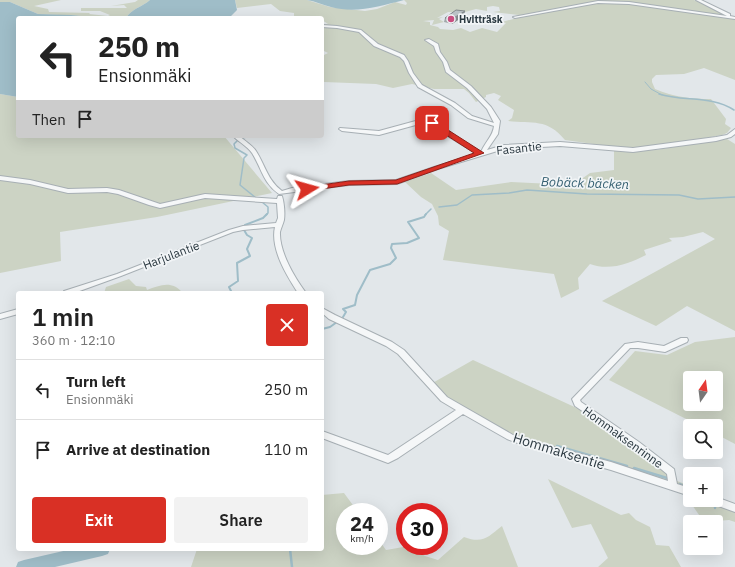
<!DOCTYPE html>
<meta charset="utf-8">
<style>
body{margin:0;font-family:"IBM Plex Sans",sans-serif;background:#f2f2f2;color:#222;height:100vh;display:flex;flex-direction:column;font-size:15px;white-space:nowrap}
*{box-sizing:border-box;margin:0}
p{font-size:13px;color:#767676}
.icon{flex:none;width:22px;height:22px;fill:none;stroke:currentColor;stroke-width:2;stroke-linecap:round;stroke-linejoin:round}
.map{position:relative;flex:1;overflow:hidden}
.drawer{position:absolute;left:16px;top:291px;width:308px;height:260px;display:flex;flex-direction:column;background:#fff;border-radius:4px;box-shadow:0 4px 16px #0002}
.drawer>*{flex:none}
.banner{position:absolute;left:16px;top:16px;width:308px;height:122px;border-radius:4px;box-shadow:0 4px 16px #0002;background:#fff;color:#222;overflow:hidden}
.needle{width:26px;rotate:14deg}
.tools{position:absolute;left:683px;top:371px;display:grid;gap:8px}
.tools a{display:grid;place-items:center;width:40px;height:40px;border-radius:4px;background:#fff;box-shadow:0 4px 16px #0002;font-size:20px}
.speed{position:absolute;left:336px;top:503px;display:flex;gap:8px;font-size:20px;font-weight:700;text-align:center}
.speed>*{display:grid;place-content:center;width:52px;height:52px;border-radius:50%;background:#fff;box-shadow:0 4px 16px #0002;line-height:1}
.speed small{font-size:10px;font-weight:400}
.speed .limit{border:6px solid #d22;background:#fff;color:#111}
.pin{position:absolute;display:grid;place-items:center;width:34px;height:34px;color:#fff;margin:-17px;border-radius:8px;box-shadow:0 2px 6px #0006}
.me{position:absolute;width:44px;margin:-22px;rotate:82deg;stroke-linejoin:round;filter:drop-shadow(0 0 3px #0008)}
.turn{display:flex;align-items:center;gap:14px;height:84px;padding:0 16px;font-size:18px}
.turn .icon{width:52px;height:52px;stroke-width:2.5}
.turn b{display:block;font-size:28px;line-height:34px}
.then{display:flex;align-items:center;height:38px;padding:0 16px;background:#0003;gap:8px;font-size:15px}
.round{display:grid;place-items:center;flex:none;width:42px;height:42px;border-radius:4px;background:#f2f2f2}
.headline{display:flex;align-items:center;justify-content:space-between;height:68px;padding:0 16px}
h1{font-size:24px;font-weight:600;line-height:30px}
.action{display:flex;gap:8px;margin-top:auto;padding:8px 16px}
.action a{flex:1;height:46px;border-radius:4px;background:#d93025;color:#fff;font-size:16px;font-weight:600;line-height:46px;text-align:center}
.action a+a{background:#f2f2f2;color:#222}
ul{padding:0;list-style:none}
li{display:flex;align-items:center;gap:12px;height:60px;padding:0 16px;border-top:1px solid #e0e0e0}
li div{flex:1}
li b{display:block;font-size:15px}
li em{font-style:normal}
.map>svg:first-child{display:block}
</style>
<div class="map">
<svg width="735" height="567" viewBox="0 0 735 567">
<rect width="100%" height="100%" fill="#e2e7ea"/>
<path fill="#ccd3c4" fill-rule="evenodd" d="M0,0H61L34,6L48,9L49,12L90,13L89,14L108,16L110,15L100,11H81V8H127L124,5L111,6L135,2L138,0H150C142,7 131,9 126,18L38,14L10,2H0Z
M235,0H307L330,7L365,11L377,9L395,2L406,5L407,3L404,0H694L735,19V80L704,68L684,74L656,75L652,79V82L655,89C674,97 691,99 711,99L726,119L725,124L731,128L727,133L722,135C695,139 668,146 642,148C616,149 591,143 565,140C547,118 533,124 508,121L512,118L514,110L498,100L501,96L494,93L486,95V97L476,102L469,93L464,89H434L412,84L393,88L376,84L324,82L322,73V56L328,53L324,51H322V24H328L322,20V18L294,17V13L280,11L271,4L237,8ZM493,6L499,7L500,11L493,12L519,15L517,18L502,22L506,23L497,32L482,28L470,32L461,28L453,30L440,29L438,27L430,25V22L423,21L434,20L432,25L444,22L439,19L443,17L437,18L448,12H465L476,9L487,11V7Z
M0,94L18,97V136H224L272,193L157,217L60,232L61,261L0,273Z
M727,139L735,144V331L687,306L656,326L602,301L715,239L703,232L683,237L669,238L672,241L644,250L646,255C629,264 609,271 590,264L578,278L579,289L561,298L554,274L443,260L449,231L439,225L438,216L432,204L421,197L405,182L431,173L456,190L511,182L573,185L590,173L614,170V151L655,150Z
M129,279L136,286L146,287L147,290C160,285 172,280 183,293H104L106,287Z
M735,337V444L716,434V426H700L609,380L635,351L667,355L695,342ZM690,378H716V404H690Z
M473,360L594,416L671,472L672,479L690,486V492L526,443L462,410L429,385Z
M548,479L621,515L629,513L636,520L650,527L656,545L669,546L681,567H598L608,558L591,524L572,528Z
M683,492L690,495V500H706L735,510V522L729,520L704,522Z
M344,493L358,512H345V546H379V540L386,550L409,546L425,556L438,560L464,537C483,544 488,537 502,526L518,567H191L197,549H322V495Z"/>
<path fill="#9fbdc8" d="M150,0H235L237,10L231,16L233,18H126C131,9 142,7 150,0Z
M307,0H404C380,6 356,14 331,7C323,5 315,1 307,0Z
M0,2H10L38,14L71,15L100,18H18V97L0,94Z"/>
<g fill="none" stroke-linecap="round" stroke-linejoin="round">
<path stroke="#9fbdc8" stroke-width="1" d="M645,82L651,89L662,95"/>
<path stroke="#9fbdc8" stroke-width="1.5" d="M659,94C684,102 711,95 734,110
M242,138L252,136
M237,141L234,144L235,148L247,155L244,158L240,185L256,198
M262,202L268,207V213L266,215
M439,207L457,205L472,195L509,193L527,190L587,194L679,195L698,199L735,197
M425,215L431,209"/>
<path stroke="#9fbdc8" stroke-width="2" d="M245,225L263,218L267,214
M232,293L229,287L238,281L237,263L250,256L247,249L252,238L247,235L244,230
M343,317L346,312L343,309L355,305L357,295L370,270L390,264L396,258L391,248L392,244L407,243L419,238L408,222L424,217L426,214
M322,329L330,327L337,322"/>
<path stroke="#9fbdc8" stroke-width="2.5" d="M557,446L627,466
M634,468L667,478
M680,484L690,489
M715,508L716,498
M290,549L292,567"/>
<path fill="#9fbdc8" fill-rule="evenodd" d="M72,549H110L108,554L102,556L55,567H16L18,562L24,560Z"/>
<defs>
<path id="street" d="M696,0H701L730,14V16L735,17V19L629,4L598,3L515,18L513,17L598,1L629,2L727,16Z
M322,25L337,26L361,30L378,44L404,55L408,61L413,73L422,85L455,103L472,116L494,123L487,109L467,88L446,72L443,62L436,52L434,46L425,40L429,39L438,44L440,52L447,62L450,70L471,86L491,107L500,121L498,134L487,150L504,145L560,142L633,148L716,137L727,135L735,129V134L731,137L716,141L633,152L560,146L504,149L438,169L397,184L349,185L279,194C263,183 262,169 252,153C247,146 239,142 233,136H239C245,141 252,145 256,151C265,165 268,181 282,191L292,188L349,181L396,180L434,167L477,154L426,123H423L379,135L342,131L339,129L340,128L379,131L423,119L430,121L481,152C485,142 493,136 494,126L468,118L451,105L418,87L409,73L404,61L400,57L374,46L359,32L337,28L322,27Z
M0,176L30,180L68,189L107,188L119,190L160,204L205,194L277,199L278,196H282C284,202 285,213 284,220C283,224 281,228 280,232C279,252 295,278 306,293H298C287,276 270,249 275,227L243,230L233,232L121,276L74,293H63L64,291L117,274L229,230L243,226L276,223L278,218L277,203L205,198L160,208L149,205L118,194L107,192L68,193L30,184L0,180Z
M322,308L335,315L392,342L404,350L447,397L513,435L528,440L611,462L668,481L667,474L633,446L575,406L572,399L625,344L638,342L664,346L681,338H687L688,340L687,342L665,352L638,348H630L580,400L581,402L639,442L674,469L677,484L690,488V496L611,470L523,445L507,439L463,414L398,458L388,463L322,438V431L388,455L456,410L441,401L398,354L386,346L329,319L322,313Z
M18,309V314L0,319V314Z
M716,497L735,504V512L710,503L708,500H716Z"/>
</defs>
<use href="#street" stroke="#a7afb4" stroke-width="2"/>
<use href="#street" fill="#f5f7f8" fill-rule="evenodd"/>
</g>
<path fill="#a0a7aa" d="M464,16L452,24L444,22L445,18Z"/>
<path fill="#82888b" d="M465,11L464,16L452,24V19Z"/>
<path fill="#bac2c6" stroke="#82888b" d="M456,10L465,11L452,19L445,18Z"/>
<path fill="#d93025" stroke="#8d1f18" d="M429,121H434L484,153L397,184L349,185L307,191L303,189L307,187L349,181L396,180L474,153L429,124Z"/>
<circle fill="#c84e80" stroke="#f2f5f7" stroke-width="1.5" cx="451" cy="19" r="4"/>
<g text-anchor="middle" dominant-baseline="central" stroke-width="3.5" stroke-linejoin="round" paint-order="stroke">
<g font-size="10" font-weight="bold" fill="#2b3941" stroke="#f2f5f7" text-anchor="start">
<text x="459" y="19">Hvitträsk</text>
</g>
<g font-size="12" fill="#2b3941" stroke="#f2f5f7">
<text transform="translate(519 148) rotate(-6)">Fasantie</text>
<text transform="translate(171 255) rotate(-21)">Harjulantie</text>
<text transform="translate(623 437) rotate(36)">Hommaksenrinne</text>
</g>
<g font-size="13" font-style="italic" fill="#376173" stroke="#f2f5f7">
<text transform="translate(585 183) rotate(2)">Bobäck bäcken</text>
</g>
<g font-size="14" fill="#2b3941" stroke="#f2f5f7">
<text transform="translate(559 451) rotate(17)">Hommaksentie</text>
</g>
</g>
</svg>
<div class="tools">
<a><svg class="needle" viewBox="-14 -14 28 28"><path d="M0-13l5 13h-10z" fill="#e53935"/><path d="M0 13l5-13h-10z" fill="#767676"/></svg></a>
<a><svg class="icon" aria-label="search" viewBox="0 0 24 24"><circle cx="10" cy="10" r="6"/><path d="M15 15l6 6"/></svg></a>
<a>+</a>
<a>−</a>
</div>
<div class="speed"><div>24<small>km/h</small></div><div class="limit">30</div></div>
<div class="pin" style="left:432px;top:123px;background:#d93025"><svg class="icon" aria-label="arrive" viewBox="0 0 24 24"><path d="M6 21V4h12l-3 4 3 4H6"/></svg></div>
<svg class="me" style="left:307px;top:189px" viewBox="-20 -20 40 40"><path d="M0-17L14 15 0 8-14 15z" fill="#d93025" stroke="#fff" stroke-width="4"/></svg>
<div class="banner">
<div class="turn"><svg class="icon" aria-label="left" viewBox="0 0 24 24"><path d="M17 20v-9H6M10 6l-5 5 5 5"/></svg><div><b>250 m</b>Ensionmäki</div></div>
<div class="then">Then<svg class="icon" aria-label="arrive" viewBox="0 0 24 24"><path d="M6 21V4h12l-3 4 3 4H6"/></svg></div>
</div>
<section class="drawer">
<div class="headline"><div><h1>1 min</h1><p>360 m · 12:10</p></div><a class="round" style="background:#d93025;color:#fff"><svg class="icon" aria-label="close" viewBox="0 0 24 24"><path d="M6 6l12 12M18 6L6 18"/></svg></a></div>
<ul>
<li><svg class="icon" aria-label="left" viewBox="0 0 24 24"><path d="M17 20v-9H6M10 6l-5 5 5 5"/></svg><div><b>Turn left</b><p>Ensionmäki</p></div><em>250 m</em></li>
<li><svg class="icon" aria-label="arrive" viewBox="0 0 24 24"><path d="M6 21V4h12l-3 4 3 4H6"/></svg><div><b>Arrive at destination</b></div><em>110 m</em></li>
</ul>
<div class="action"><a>Exit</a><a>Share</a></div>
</section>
</div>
